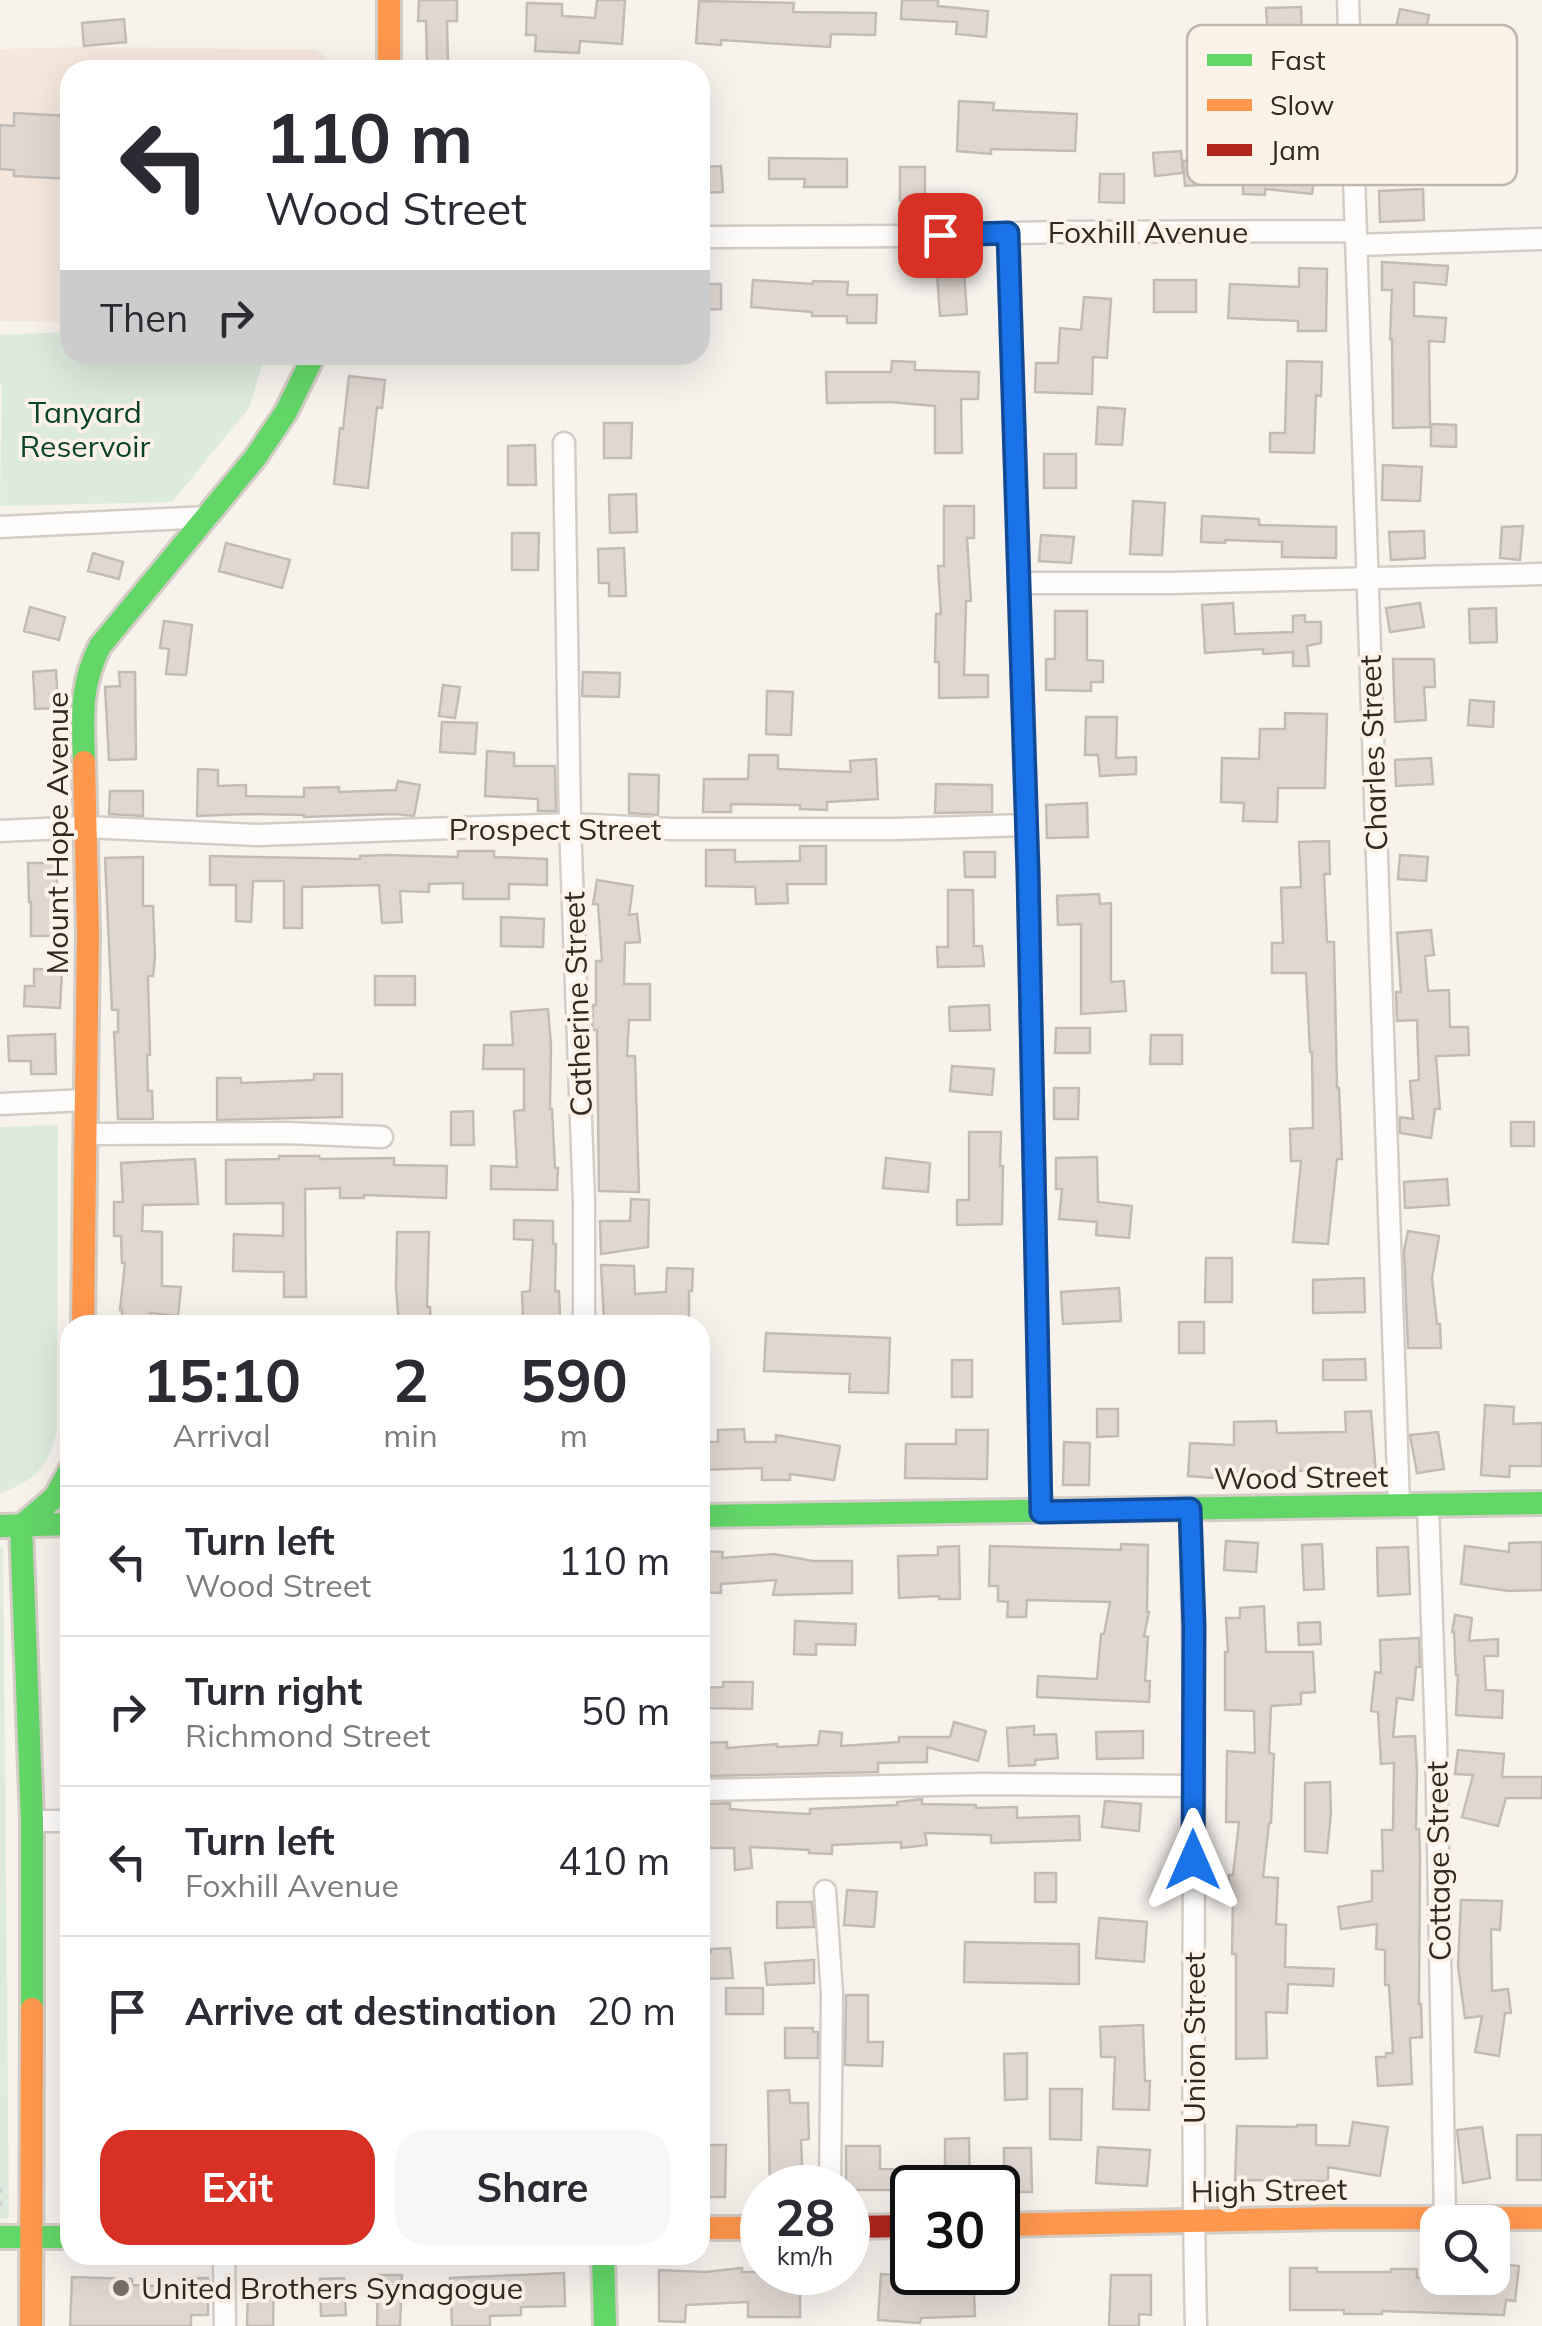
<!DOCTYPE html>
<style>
body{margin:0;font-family:Mulish,sans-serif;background:#f7f7f7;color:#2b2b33;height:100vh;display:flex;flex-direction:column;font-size:38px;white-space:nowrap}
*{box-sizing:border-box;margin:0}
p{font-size:32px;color:#7c7c81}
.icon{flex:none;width:55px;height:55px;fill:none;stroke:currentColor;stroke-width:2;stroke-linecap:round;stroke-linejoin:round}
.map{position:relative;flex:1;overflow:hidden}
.panel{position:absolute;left:60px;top:1315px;width:650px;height:950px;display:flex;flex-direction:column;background:#fff;border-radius:30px;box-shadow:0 10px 40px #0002}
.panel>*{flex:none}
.banner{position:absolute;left:60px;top:60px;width:650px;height:305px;border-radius:30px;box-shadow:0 10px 40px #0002;background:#fff;color:#2b2b33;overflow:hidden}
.buttons{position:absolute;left:1420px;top:2205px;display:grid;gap:20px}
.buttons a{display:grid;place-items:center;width:90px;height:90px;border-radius:20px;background:#fff;box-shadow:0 10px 40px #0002;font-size:50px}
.speed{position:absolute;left:740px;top:2165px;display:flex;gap:20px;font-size:50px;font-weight:700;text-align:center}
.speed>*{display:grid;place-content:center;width:130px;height:130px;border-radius:50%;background:#fff;box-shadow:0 10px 40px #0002;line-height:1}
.speed small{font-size:25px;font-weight:400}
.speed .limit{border:5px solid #111;border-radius:15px;background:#fff;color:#111}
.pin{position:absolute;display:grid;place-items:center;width:85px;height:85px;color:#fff;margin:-42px;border-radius:20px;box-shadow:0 5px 15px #0006}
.me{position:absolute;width:110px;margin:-55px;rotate:0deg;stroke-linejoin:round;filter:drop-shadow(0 0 8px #0008)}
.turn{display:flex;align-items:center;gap:35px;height:210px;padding:0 40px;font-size:45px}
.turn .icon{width:130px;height:130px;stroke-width:2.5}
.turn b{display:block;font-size:70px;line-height:85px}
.then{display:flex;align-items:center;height:95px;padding:0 40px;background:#0003;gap:20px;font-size:38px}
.eta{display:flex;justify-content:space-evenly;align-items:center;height:170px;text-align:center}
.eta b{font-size:60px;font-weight:700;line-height:70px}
.primary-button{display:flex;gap:20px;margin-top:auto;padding:20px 40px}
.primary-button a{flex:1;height:115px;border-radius:30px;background:#d93025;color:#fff;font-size:40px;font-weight:700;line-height:115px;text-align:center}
.primary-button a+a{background:#f7f7f7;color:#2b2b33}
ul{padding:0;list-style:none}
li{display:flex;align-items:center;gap:30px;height:150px;padding:0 40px;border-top:2px solid #e1e1e2}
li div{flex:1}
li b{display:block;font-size:38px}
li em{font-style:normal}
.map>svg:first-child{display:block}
</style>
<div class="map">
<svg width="1542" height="2326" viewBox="0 0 1542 2326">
<rect width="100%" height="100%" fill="#f7f2ec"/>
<path fill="#f5e7dc" d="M82,47L316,50L337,66L298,70H70V322L0,321V49Z"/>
<path fill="#dcebdd" d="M70,332V355H265L249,408L172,502L0,506L2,385H0V335Z
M58,1125L57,1431C49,1466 34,1482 0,1493V1127Z
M0,1547H3L9,2218L0,2219Z"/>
<path fill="#e0d7d1" stroke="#c3bcb6" stroke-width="2.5" d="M419,0H457V21H447L448,61L427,62L426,21H418Z
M597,0H625L622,44L580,41L579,53L535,51L536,35H526L527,3L562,4V16L595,18Z
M902,0H938V6L988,11L986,37L956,34L957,22L901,19Z
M699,1L794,3L793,12L876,13L875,35L831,34L830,47L721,40V45L696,43Z
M1301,7L1303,66L1270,67L1266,8Z
M1400,9L1429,15L1421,52H1424L1421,80L1390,77L1393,41Z
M124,19L126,42L84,46L82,23Z
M959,101L994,103L993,110L1077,114L1075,151L991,149V154L957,151Z
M14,113L70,116V179L14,176V170L0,169V125L14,126Z
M1243,149H1266L1317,157L1312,194L1265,189V195L1243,194V182L1185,186L1183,161L1243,156Z
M1181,151L1183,173L1155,176L1153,153Z
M769,158L847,159V187H804L805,179H769Z
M721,166L723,192L700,193V167Z
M900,167H925V202L900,201Z
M1100,174H1124V203L1099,202Z
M1423,189L1424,220L1380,222L1379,191Z
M1382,262L1448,266L1446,285L1414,282V316L1446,318L1444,342L1429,341L1430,427L1393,428L1392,339H1390L1392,290H1382Z
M1299,268L1327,269L1326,331H1298V321L1228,318L1230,284L1299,287Z
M964,271L967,314L940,316L937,273Z
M753,280L813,284V281L848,282L847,295H877L876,323H847V316H812V312L751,307Z
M1154,280H1196V312H1154Z
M700,284H721V309L700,310Z
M1084,297L1111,299L1107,358L1093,357L1092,394L1035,392L1036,363H1058L1060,328L1081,330Z
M892,361L915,362V370L979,372L978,399H961L962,453H935V406L890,402L827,403L826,372H891Z
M1287,361L1322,362L1321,396L1316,395L1314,453L1270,452V433H1285Z
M349,376L385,380L382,408L377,407L368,488L334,484L340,428L343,429Z
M1098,407L1125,409L1122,445L1096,444Z
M604,423H632L631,458H604Z
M1431,424L1456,425V447L1431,446Z
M535,445L536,485H508V446Z
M1044,454H1076V488H1044Z
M1383,465L1422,467L1420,501L1382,500Z
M636,494L637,532L610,533L609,495Z
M1133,501L1165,503L1162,555L1130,554Z
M944,506H974V538H967L971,601H966L964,675H988V697L939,698V662H935L936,614H941L938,566H944Z
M1202,516L1259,519V525L1336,527V558L1282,557V542L1225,540V543L1201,542Z
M1523,526L1520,560L1500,558L1502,527Z
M1424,531L1425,558L1391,560L1389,532Z
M512,533H539L538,570H512Z
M1041,535L1074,537L1071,563L1039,561Z
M226,543L290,560L282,588L219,571Z
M624,548L626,596H609V583H599L598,549Z
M93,553L123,562L119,579L88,571Z
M1233,603L1235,634L1293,632V616L1305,615V622H1321V643L1307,646L1309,666H1293V652L1263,654V649L1205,653L1202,605Z
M1420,603L1424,627L1390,632L1386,608Z
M30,607L65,617L59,640L24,631Z
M1496,608L1497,642L1470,643L1469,609Z
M1055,611H1087V660L1103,661V682H1091V691L1046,690V659H1055Z
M164,621L192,625L186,675L166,674L169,649L160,648Z
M1393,659H1434L1435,687H1424L1426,720L1395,722Z
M56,670L58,708L35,709L33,672Z
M119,672H135L136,759L109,760L105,687L120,686Z
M583,672L620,673L619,697L582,696Z
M443,685L460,687L455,718L439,716Z
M767,691L793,692L791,735L766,734Z
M1470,700L1494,702L1493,727L1468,725Z
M1285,713L1327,714L1325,788H1278L1277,822L1243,821L1244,803L1221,802L1222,758L1259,759L1260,729H1285Z
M1086,717H1117L1116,758L1136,757V774L1100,776L1098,755H1085Z
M442,722L477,723L475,754L440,752Z
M487,751L514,753V766H555L556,811H538V799L485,796Z
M749,755H778V769L851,772L850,761L876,759L878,799L827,802V810L800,809V805L731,804V812H703L704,779H748Z
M1431,758L1433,784L1396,786L1395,760Z
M198,769L218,770V786L246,785V796L304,797V788L339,787V792L396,790L398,781L420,785L414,816L395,814L304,817V815L247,814L197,816Z
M629,774L659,775L658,815L629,813Z
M936,784L992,785V812L935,813Z
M110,791H143V816L109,814Z
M1087,803L1088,837L1047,838L1046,805Z
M1329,841L1330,874H1324L1327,942H1334L1337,1088H1339L1342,1159H1337L1328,1244L1293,1242L1301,1161H1291L1290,1129L1313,1128L1312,1052H1310L1306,973H1272V943H1283L1281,888L1301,887L1299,842Z
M800,846H826V884H787L788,903L756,904L755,887L706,886V850H735V862L800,861Z
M458,851H494V857L547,859V885L509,884V899H463V883L429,884V892L400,891L402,922L382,923L379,885L302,887V928H284V881H253L251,922L236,921V885H210V856L360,859V856L386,855L458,857Z
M964,852H995V877H965Z
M1400,855L1428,857L1426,881L1398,879Z
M143,857V906H153L155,958L153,976H148L150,1055H147L148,1091H152L153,1119H118L114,1032H118V1010H112L105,858Z
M28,863H57V919H62L61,936H31V902H29Z
M597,880L633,886L629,915L637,914L640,942L625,943L624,984H650V1020H629L627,1056H635L639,1192L599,1191L597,1030H592L593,1005H596V961H602L598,904H593Z
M948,890H973L974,946H982L984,966L938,967L937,947H948Z
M1099,894L1100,904L1111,903V982L1124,981L1126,1011L1081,1014V924L1058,925L1057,896Z
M501,917L544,919L543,947L501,946Z
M1431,930L1434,955L1425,956L1428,991L1449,990L1450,1027H1468L1469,1055L1436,1056L1440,1109H1435L1431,1138L1400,1133V1117L1413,1119L1410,1081L1419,1080L1417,1020L1397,1021L1396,992H1401L1397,933Z
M34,969L62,970L60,1008L24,1006L25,986H34Z
M375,976H415V1005H375Z
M989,1005L990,1030L950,1031L949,1007Z
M548,1009L551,1045L550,1109H552L555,1168H558L557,1190L491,1189V1166L517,1167L514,1111L524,1110V1069H483L484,1045H513L511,1012Z
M1056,1028H1090V1053H1055Z
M55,1034L56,1074H31V1061H9L8,1036Z
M1151,1035H1182V1064H1150Z
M952,1066L994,1069L992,1095L950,1091Z
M314,1074H342V1117L217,1120V1078H241V1083L314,1080Z
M1054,1088H1079L1078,1119H1054Z
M473,1111L474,1145H451V1112Z
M1511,1122H1534V1146H1511Z
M969,1132H1001L1000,1166H1003L1002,1224L957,1225V1200H969Z
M279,1156H319L320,1159L394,1158V1165L447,1166L446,1198L364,1195V1198H340V1188L305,1189L306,1297H284V1272L233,1271L234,1234L283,1236V1203L226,1204V1160L279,1159Z
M1097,1157L1098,1202L1132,1206L1129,1238L1096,1235L1097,1222L1059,1219L1062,1189H1056V1158Z
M886,1158L930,1163L928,1192L883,1188Z
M195,1159L198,1204L143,1205L142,1231L162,1232V1286L181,1287L178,1316L150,1313V1325H122V1310H120L125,1263H122L121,1236H114V1202H123L121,1163Z
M1447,1179L1449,1205L1405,1208L1404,1182Z
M631,1199L649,1200L648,1247L601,1254L600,1221H630Z
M514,1220L553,1221V1244H556L555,1291H559L560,1318L523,1319L522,1292L530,1291L533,1240L514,1239Z
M1408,1231L1439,1236L1432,1278L1437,1324H1440L1441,1348H1408L1404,1251Z
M397,1232H429L427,1307H430L431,1325H399L396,1287Z
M1206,1258H1232V1302H1205Z
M601,1265L634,1266L635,1294L666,1292L667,1268L693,1269L692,1291H689V1325H665V1316L604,1320Z
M1364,1278L1365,1312L1313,1313V1280Z
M1119,1288L1121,1321L1063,1324L1061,1292Z
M1179,1322H1204V1353H1179Z
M766,1333L890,1338L888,1393L849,1392L850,1374L764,1371Z
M1365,1359L1366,1380H1323V1360Z
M952,1360H972V1397H952Z
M1485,1405L1514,1407L1513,1424L1542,1423V1466H1510L1509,1477L1481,1475Z
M1097,1409H1118V1436L1097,1437Z
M1371,1411L1376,1474L1349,1475V1471H1299L1213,1473V1478L1188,1476L1190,1443L1234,1445V1422L1276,1421L1277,1433L1346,1432L1345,1412Z
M744,1429L745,1442H776V1435L840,1446L834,1480L790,1474V1480H762V1468L700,1470V1442H718V1430Z
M956,1430H988L987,1479L905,1478L906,1444H956Z
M1438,1432L1444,1469L1417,1473L1410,1435Z
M1064,1442L1090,1443L1089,1485H1063Z
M1226,1541L1258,1543L1256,1572L1224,1570Z
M1542,1542V1590L1509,1591L1461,1584L1465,1546L1509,1552V1543Z
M1121,1544L1148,1545L1147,1612H1149L1144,1636L1148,1637L1145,1681H1150L1149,1702L1037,1697L1038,1676L1097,1679L1101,1634H1104L1110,1602L1027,1600L1026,1617H1007L1008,1602L998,1601V1586H989L990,1546L1121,1550Z
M1322,1544L1324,1589L1304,1590L1302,1545Z
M959,1546L960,1599H939V1596L899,1598L898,1556L938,1555V1547Z
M1408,1547L1410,1594L1378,1596L1377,1548Z
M700,1551L723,1552L722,1558L774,1554L813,1561H852V1593L773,1595L776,1580L721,1584V1593L700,1592Z
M1264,1606L1266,1652H1313L1315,1692L1301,1693V1704L1271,1706L1269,1753L1274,1754L1271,1823H1269L1263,1877L1278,1878L1276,1924L1286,1925L1285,1967L1334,1969L1333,1986L1288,1984L1287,2013L1266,2012L1267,2058L1236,2059V1954H1232L1233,1899H1228L1229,1875H1233L1239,1822H1226L1227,1751L1255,1753L1254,1711L1225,1710V1652H1228L1226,1618H1240V1608Z
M1455,1615L1472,1618L1469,1641L1498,1639V1656H1484L1486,1690L1503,1691L1502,1718L1456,1715L1458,1675H1456L1454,1632H1452Z
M795,1621L856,1624L855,1645L816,1644V1655L794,1654Z
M1320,1622L1321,1644L1299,1645L1298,1623Z
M1419,1638L1420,1667H1416L1413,1700L1397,1698L1393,1737L1415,1736L1417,1770L1416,1829H1419L1420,1855L1419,2004H1421L1422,2037L1410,2038L1412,2084L1378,2086L1376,2057H1386V2053H1393L1389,1985H1385V1950L1376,1949L1377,1924L1341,1929L1338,1907L1372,1901V1871H1383L1382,1830H1393L1394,1763L1381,1764L1378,1712L1371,1711L1375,1672L1381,1673L1380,1640Z
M723,1682H753L752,1709L700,1708V1688L723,1687Z
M954,1722L986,1731L978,1761L927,1747V1762L878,1763V1772L705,1776V1769H700V1743L727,1742V1748L777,1744V1747L818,1745L820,1731L842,1733L841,1746L899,1742V1737H950Z
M1034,1726V1735L1056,1734L1058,1758L1035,1760V1765L1009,1766L1007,1728Z
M1143,1731V1758L1097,1759L1096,1732Z
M1458,1750L1504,1754L1502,1777H1542V1798H1506L1498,1826L1462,1817L1473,1775L1455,1774Z
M1330,1782L1331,1813L1327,1853L1305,1851V1783Z
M922,1799V1804L976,1805V1808L1017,1807V1818L1079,1816L1080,1840L991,1843V1835L925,1833L927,1845L901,1848V1842L832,1845V1854L809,1853V1850L750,1847L752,1868L735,1870L734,1848H707L706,1804L730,1803V1809L753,1811L810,1814V1809L897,1805V1802Z
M1105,1801L1141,1804L1139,1831L1102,1827Z
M1035,1873H1056V1902H1035Z
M847,1890L877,1892L874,1927L844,1925Z
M1461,1900L1502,1901L1500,1930L1491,1929L1492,1991L1508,1989L1511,2013H1505L1499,2056L1475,2052L1482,2016L1465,2018L1458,1966Z
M777,1902H812L814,1927L777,1928Z
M1099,1918L1147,1922L1144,1962L1096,1958Z
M965,1942L1079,1944V1984L964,1982Z
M730,1948L733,1978L700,1979V1953L711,1952V1949Z
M814,1960V1983L767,1985L765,1963Z
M726,1988H763V2014H726Z
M846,1995H868V2042H883L882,2066L845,2065Z
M1143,2025L1145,2081H1150L1149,2110L1113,2109L1115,2057H1101L1100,2027Z
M785,2028H813V2032H818V2058H785Z
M1027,2053V2099L1005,2100L1004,2054Z
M1050,2089H1082L1081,2140L1050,2139Z
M789,2090L790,2103H808L809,2139L801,2140L803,2188H770L768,2091Z
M1353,2122L1388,2127L1380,2176L1328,2167V2181L1235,2180L1237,2126L1297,2127V2125H1316V2145L1349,2146Z
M1482,2127L1490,2178L1463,2183L1457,2130Z
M1517,2135H1542V2180H1517Z
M969,2138L970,2188H912V2190H848L846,2188V2146H880V2169L945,2170V2139Z
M700,2145H726L725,2197H700Z
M1098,2147L1150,2150L1147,2186L1096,2183Z
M1004,2148H1031L1032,2192H1004Z
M1492,2263L1519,2266L1515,2301L1506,2300L1504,2315L1382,2311V2314H1344V2310H1290V2268H1317V2272H1391V2269H1417V2278H1492Z
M742,2268V2272H800V2317H748V2302L686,2305L685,2322L659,2321V2270L705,2272Z
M564,2273L565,2306L521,2307V2315L490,2316V2326H452L450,2278Z
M881,2274L948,2278L947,2275L973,2274L975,2316L921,2318L920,2323L878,2320Z
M378,2275H402L400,2326H377Z
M1111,2275H1151V2315L1139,2314V2326H1109Z
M72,2277L132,2279V2285L181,2287V2278H208V2315H191V2326H70Z
M344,2278L346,2315L321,2316L320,2279Z
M248,2282L274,2283L273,2326H247Z"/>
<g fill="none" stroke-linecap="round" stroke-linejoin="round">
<defs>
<path id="street" d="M1348,0L1399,1506
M1008,233L1028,872L1041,1512
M700,237L906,236L1058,232L1356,231
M1356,245L1542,239
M564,443L570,824L584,1202V1325
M0,527L208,517
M1019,583H1170L1542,574
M0,831L85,827L258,835L570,824L671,829H896L1025,825
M0,1104L87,1100
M86,1134L288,1133L382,1137
M1428,1504L1436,1740L1445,2217
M1190,1509C1199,1781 1189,2054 1196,2326
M700,1790L981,1784L1193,1786
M32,1821H70
M825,1891L832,1994L830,2188
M224,2255L225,2326"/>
<path id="fast" d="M84,762C83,718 79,687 100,646L255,458L286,412L314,355
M700,1516L1542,1503
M0,1526L70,1524
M32,2009V1821L21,1526L55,1497L70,1470
M0,2237H70
M603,2255L605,2326"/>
<path id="slow" d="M389,0V70
M83,1325L88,934L84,762
M998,2225L1334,2218H1542
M700,2228H762
M31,2326L32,2009"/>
<path id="jam" d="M848,2227L912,2226"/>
</defs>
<use href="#street" stroke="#d4cdc6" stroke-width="25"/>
<use href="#fast" stroke="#d4cdc6" stroke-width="28"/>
<use href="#slow" stroke="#d4cdc6" stroke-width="28"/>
<use href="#jam" stroke="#d4cdc6" stroke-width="28"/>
<path stroke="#d4d1cf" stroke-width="4" stroke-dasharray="5 8" stroke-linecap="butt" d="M0,2188L1,2213"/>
<use href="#street" stroke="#fefdfc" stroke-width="20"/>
<use href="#fast" stroke="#63d668" stroke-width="22"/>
<use href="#slow" stroke="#ff974d" stroke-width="22"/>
<use href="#jam" stroke="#b3261e" stroke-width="22"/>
</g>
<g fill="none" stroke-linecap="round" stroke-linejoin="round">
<defs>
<path id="route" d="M940,235L1008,233L1028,872L1041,1512L1190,1509L1194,1626L1193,1860"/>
</defs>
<use href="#route" stroke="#114b97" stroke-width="25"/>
<use href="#route" stroke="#1a73e8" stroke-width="18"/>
</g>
<circle fill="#786f67" stroke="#fcf2e8" stroke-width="4" cx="121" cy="2288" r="10"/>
<g text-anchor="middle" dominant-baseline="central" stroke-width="8" stroke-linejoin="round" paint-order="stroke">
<g font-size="30" fill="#332920" stroke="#fcf2e8">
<text x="1148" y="232">Foxhill Avenue</text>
<text transform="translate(1373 753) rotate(-92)">Charles Street</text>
<text x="555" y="829">Prospect Street</text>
<text transform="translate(57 833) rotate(-90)">Mount Hope Avenue</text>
<text transform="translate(577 1004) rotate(-92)">Catherine Street</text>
<text transform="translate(1301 1477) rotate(-1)">Wood Street</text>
<text transform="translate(1438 1861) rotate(-91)">Cottage Street</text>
<text transform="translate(1194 2038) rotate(-90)">Union Street</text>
<text transform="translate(1269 2190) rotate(-1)">High Street</text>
</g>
<g font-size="30" fill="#094428" stroke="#fcf2e8">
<text x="85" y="412">Tanyard<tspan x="85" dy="34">Reservoir</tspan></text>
</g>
<g font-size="30" fill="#332920" stroke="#fcf2e8" text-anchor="start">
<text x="141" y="2288">United Brothers Synagogue</text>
</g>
</g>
<rect x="1187" y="25" width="330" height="160" rx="15" fill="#fcf2e8" stroke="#c0b6ac" stroke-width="2.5"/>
<rect x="1207" y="54" width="45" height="12" fill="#63d668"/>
<rect x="1207" y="99" width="45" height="12" fill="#ff974d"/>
<rect x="1207" y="144" width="45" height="12" fill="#b3261e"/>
<g font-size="28" fill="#332920">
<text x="1270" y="70">Fast</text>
<text x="1270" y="115">Slow</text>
<text x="1270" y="160">Jam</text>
</g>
</svg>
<div class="buttons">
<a><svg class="icon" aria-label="search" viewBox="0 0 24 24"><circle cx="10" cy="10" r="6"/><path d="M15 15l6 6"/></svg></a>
</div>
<div class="speed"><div>28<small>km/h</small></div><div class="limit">30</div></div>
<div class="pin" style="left:940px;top:235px;background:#d93025"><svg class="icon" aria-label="arrive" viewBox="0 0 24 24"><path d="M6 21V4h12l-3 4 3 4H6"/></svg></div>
<svg class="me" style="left:1193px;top:1860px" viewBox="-20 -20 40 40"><path d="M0-17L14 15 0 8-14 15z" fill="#1a73e8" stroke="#fff" stroke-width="4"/></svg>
<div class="banner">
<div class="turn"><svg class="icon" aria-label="left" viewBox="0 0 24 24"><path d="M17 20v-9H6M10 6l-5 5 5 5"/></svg><div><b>110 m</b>Wood Street</div></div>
<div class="then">Then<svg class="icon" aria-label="right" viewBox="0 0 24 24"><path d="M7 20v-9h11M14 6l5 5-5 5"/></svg></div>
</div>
<section class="panel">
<div class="eta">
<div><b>15:10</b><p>Arrival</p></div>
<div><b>2</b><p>min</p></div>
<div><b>590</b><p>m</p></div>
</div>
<ul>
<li><svg class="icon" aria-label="left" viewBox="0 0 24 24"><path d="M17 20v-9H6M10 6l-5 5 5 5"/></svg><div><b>Turn left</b><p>Wood Street</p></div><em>110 m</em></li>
<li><svg class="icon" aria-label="right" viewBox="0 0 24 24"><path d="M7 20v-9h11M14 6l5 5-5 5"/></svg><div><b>Turn right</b><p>Richmond Street</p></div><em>50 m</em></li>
<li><svg class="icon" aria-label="left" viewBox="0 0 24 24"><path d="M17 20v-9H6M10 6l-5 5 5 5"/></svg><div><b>Turn left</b><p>Foxhill Avenue</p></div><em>410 m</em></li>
<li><svg class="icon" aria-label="arrive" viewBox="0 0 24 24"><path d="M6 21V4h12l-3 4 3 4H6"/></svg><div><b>Arrive at destination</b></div><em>20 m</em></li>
</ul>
<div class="primary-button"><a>Exit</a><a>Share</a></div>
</section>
</div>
